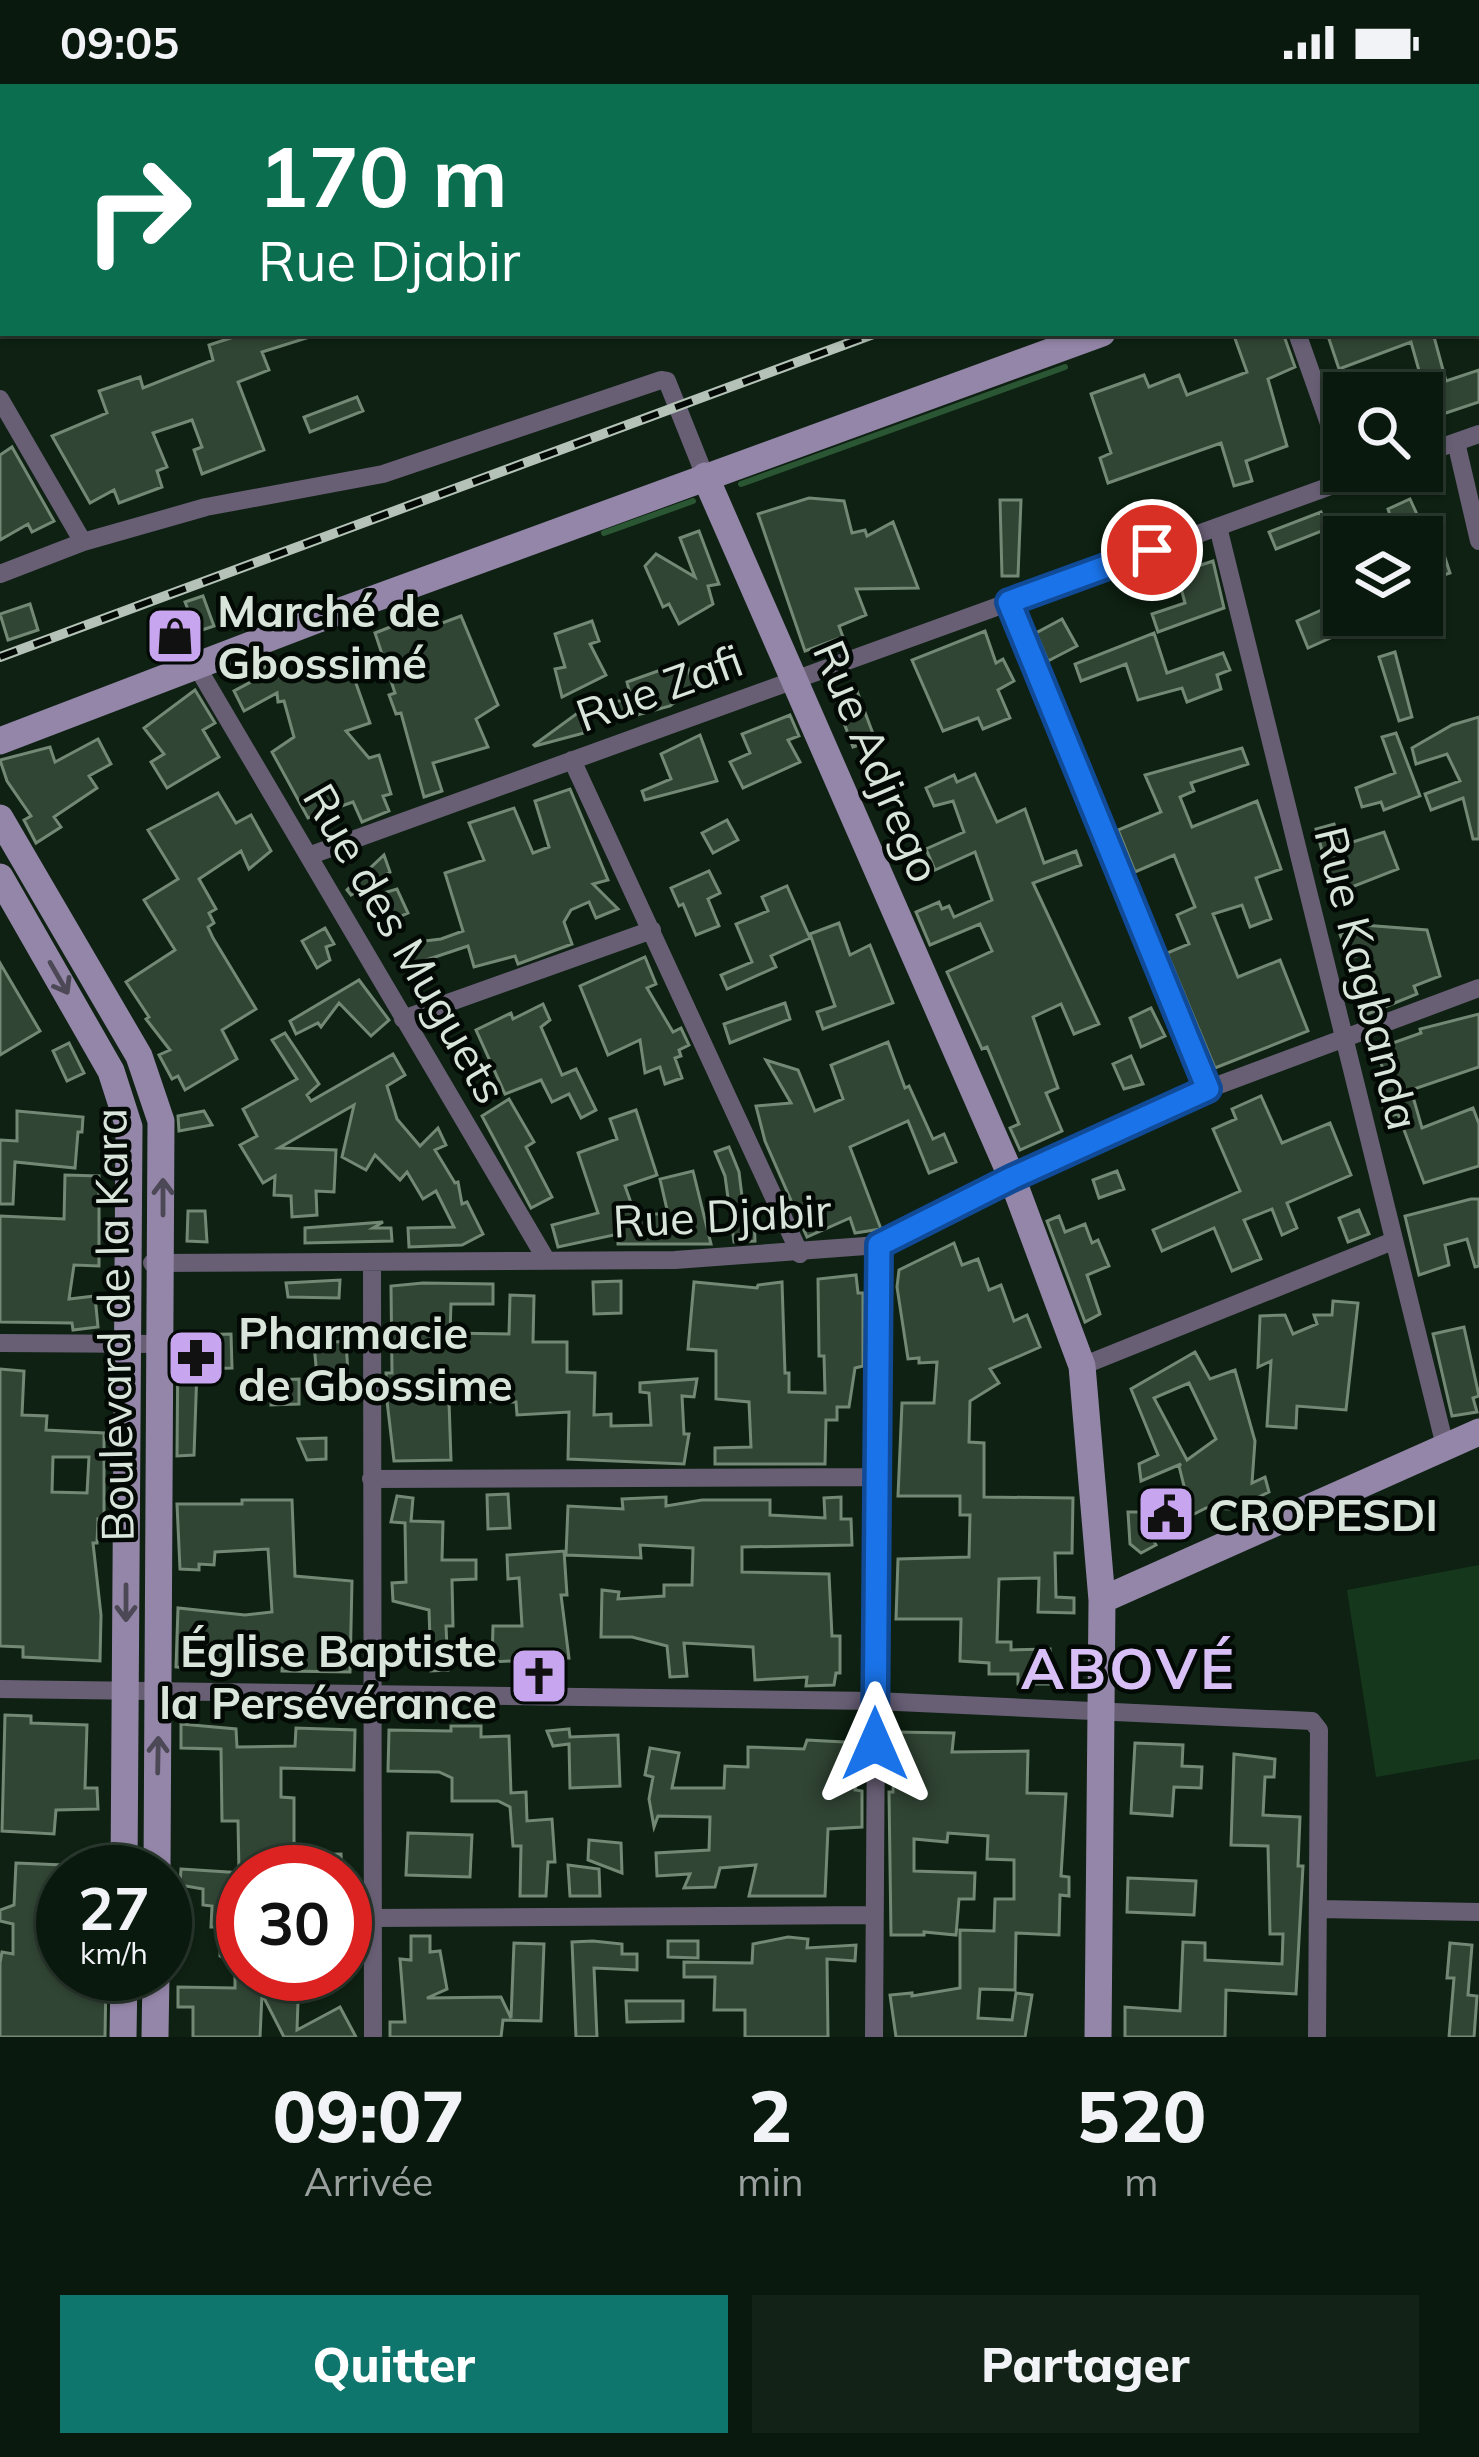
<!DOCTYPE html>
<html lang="fr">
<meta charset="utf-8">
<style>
body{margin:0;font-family:Mulish,sans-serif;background:#132217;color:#f1f3f6;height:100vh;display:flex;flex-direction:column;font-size:45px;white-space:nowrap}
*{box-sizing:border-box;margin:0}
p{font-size:39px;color:#99a09e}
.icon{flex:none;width:66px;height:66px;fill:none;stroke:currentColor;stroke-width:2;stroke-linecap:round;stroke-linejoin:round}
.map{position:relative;height:1953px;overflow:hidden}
.panel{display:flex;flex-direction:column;background:#0a190e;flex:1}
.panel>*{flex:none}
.guide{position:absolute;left:0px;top:0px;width:1479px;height:252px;box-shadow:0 3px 9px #0004,0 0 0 3px #2a382e;background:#0b6e4f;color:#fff;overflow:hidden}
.controls{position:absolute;left:1323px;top:288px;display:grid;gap:24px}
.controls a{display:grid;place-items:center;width:120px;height:120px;border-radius:0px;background:#0a190e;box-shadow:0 3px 9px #0004,0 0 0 3px #2a382e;font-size:60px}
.speed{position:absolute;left:36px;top:1761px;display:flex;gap:24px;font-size:60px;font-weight:700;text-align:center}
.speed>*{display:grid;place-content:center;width:156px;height:156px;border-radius:50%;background:#0a190e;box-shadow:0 3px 9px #0004,0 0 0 3px #2a382e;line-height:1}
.speed small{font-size:30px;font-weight:400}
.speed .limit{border:18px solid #d22;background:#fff;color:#111}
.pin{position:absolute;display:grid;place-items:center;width:102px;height:102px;color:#fff;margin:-51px;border:6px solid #fff;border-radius:50%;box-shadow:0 3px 12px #0007}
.me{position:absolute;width:132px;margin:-66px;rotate:0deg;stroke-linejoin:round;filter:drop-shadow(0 0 9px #0008)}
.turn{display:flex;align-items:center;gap:42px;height:252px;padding:0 60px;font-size:54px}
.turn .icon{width:156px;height:156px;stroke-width:2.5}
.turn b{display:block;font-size:84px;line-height:102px}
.eta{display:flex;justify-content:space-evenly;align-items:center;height:204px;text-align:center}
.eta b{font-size:72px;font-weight:800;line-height:84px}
.primary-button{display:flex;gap:24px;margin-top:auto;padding:24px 60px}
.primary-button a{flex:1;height:138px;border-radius:0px;background:#0f766e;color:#fff;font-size:48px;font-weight:800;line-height:138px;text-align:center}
.primary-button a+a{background:#132217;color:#f1f3f6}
.status{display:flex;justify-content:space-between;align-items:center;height:84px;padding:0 60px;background:#0a190e;direction:ltr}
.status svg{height:33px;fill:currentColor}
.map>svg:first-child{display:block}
</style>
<div class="status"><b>09:05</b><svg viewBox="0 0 49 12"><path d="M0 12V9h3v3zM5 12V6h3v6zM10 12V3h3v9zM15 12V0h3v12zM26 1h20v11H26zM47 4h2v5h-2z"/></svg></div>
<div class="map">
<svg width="1479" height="1953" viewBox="0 0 1479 1953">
<rect width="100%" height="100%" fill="#0e2112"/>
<path fill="#15371c" d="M1479,1481V1675L1376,1693L1347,1506Z"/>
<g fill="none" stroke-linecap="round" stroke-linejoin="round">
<path stroke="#2a5633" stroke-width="6" d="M989,0H1003
M1476,135L1479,134
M741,400L1065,283
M604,449L693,417"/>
</g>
<path fill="#314534" stroke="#738975" stroke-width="3" fill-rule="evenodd" d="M246,249H310V253L262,268L269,286L238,298L264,366L202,390L194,366L202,363L192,336L153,349L167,383L157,387L162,403L119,419L114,406L90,419L52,352L107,329L99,307L140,293L143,304L213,276L209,261Z
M1233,249H1283L1295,283L1268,295L1287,362L1246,377L1252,397L1234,402L1221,359L1108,399L1100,374L1111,369L1091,310L1144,291L1149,303L1179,291L1187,311L1247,288Z
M1327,249H1433L1446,297L1479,286V318L1428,335L1422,309H1373L1420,290L1411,258L1339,285Z
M357,313L363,327L310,348L304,333Z
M12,363L54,437L32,448L28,440L0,456V371Z
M809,414L844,417L852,449L865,446L867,452L893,438L918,504L856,505L866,531L839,542L843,553L805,567L758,430Z
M1410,415L1420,437L1396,449L1388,425Z
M1000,416H1021L1018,492H1002Z
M1321,428L1327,445L1276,465L1269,448Z
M699,447L719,500L708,502L713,520L679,540L669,520L663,523L645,482L656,470L695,493L680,454Z
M1438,452L1450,489L1422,498V458Z
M1198,472L1201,481L1213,477L1224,524L1158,548L1152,530L1185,519L1174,478Z
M203,512L214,542L172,556L167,541L191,533L185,518Z
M30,520L38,546L8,556L0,530Z
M1326,524L1337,551L1308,564L1297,537Z
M421,531L426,545L461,532L498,621L476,635L488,663L433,679L442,707L424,713L401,629L396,630L389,611L395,609L375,549Z
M1062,535L1077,562L1048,577L1036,549Z
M592,537L599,557L590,560L606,591L562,613L555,585L565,583L555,550Z
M985,547L996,579L1003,575L1014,597L998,606L1010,634L983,645L978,634L943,647L912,576Z
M1154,549L1167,589L1223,569L1230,586L1217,591L1221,605L1187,618L1182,604L1138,616L1126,580L1081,597L1075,580Z
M1395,568L1412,633L1399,637L1379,573Z
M333,574L340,592L352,588L370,639L346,647L369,674L379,671L391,710L383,712L389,727L362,738L353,718L308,734L272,668L294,653L284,617L278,618L277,609L244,627L234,607L262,592L259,585L277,579L282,592Z
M686,577L694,604L670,622L616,637L611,619L631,614L627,598Z
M195,606L215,639L203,646L219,673L167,704L151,678L164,670L144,644Z
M857,607L875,655L853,663L835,615Z
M579,628L584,649L535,662L534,661Z
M790,631L799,652L788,656L800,678L743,704L730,678L750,669L742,650Z
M1479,633V755H1473L1463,714L1431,726L1425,710L1460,697L1447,670L1416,680L1412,664L1452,641Z
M1396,649L1420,712L1384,726L1381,718L1362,723L1356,704L1395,689L1382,653Z
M700,651L717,697L645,716L642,707L671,695L661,670Z
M98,655L111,680L89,692L97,704L54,733L61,743L36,759L24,736L31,732L7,697L0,676L50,663L55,678Z
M1242,664L1248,680L1191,699L1194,707L1180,713L1192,743L1257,717L1281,785L1256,794L1271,835L1250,843L1242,821L1213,830L1238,893L1280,876L1308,947L1215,984L1167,869L1189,860L1177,831L1195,823L1174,771L1135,788L1118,746L1161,728L1145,691Z
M975,690L997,738L1025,725L1044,779L1076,767L1081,781L1033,799L1099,940L1074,950L1061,920L1033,933L1058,1004L1046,1009L1062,1047L1020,1066L1010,1044L1019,1040L987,963L982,965L947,888L992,867L980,840L930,861L916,828L939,818L942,825L949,822L954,833L992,816L975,768L935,786L926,765L964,748L953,717L934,722L926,704L954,691L957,698Z
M570,705L608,796L593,800L618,825L596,834L589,818L571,826L564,838L572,860L518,880L515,872L474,883L468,862L414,880L408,859L441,855L463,847L445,789L484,776L469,739L514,724L533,769L549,763L535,717Z
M218,709L236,739L251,731L271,767L249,785L241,767L199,795L216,825L209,829L214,839L208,843L213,854L256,925L222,946L237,975L185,1006L178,992L172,995L159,971L170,966L146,935L149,933L126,898L175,866L144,816L178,795L148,746Z
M727,736L738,756L713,769L702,749Z
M1334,740L1340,762L1384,748L1398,785L1334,810L1316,745Z
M384,771L390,788L351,811L347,806Z
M709,787L720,809L708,815L719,842L696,851L683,820L679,822L671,804Z
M787,802L810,854L771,872L776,883L727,905L721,891L752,878L736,840L768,827L762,813Z
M397,805L408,829L392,836L380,810Z
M839,839L850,871L870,861L893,919L823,945L817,928L835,922L810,850Z
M1363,841L1427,846L1440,892L1414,902L1417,910L1363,932L1354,910L1377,902L1364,869L1349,875L1340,850Z
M325,844L334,860L326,863L330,876L317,884L302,857Z
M645,873L656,900L647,904L673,948L681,944L689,961L679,966L681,972L675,974L682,994L665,1000L660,983L645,989L640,956L608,971L580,902Z
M0,879L40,947L0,971Z
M359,896L389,936L371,952L339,919L321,943L318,939L296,950L290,937Z
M785,919L790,935L730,959L724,940Z
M543,920L550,936L541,943L562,991L576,985L596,1026L581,1034L569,1010L552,1018L541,996L505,1010L476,946L511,929L513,935Z
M1151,924L1165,952L1141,963L1130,934Z
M1479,930V983L1411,1006L1422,1044L1473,1024L1479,1040V1082L1424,1099L1398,1030L1386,1033L1378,1005L1389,1002L1376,965L1421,949L1420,945Z
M285,949L319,1000L307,1011L311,1017L393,970L405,991L387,1002L397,1035L420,1062L438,1044L446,1061L435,1066L455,1099L458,1098L462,1120L467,1118L483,1150L462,1161L409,1163L408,1144L454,1143L436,1107L423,1115L407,1088L400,1096L375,1071L366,1086L342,1073L354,1021L279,1064L336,1066L334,1108L316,1107L317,1131L292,1133L291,1112L274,1111L275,1092L263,1099L240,1061L257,1052L243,1025L297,995L272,956Z
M888,958L905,1004L909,1002L933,1055L944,1050L956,1078L929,1089L908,1037L850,1063L881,1145L855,1149L850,1134L807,1153L765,1057L756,1022L791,1019L766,976L798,986L815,1027L843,1015L831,981Z
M69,959L84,989L67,997L53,967Z
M1131,972L1143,1000L1124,1005L1113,980Z
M1261,1012L1282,1059L1330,1039L1351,1091L1287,1119L1297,1144L1282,1151L1272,1125L1244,1136L1261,1175L1232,1187L1214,1144L1162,1167L1153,1146L1240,1107L1213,1045L1236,1035L1232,1025Z
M509,1015L534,1058L526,1063L552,1113L531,1124L482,1032Z
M636,1026L657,1091L625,1102L635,1130H668L660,1095L693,1087L711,1160H618V1150L558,1163L552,1141L598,1129L578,1069L617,1055L610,1035Z
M17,1027L83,1033L82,1048H78L75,1084L15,1078L13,1120H0V1056L17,1057Z
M204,1027L212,1041L179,1047L178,1032Z
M729,1063L739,1088L744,1129H754L755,1157L734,1158L725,1092L715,1068Z
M1117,1087L1124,1105L1099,1114L1093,1096Z
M65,1091L99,1092V1182L74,1181L69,1215L95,1212L98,1243L73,1246L72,1239L0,1238V1132L64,1135Z
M1471,1115H1479V1182L1475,1183L1467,1155L1445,1161L1449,1181L1419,1191L1405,1132Z
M1359,1126L1369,1150L1348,1158L1339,1134Z
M188,1127H205L207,1158L187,1157Z
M1059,1132L1065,1148L1085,1140L1092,1159L1098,1156L1109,1182L1087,1191L1100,1230L1085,1238L1047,1137Z
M383,1138L373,1144H391L392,1157L305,1159V1144Z
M954,1159L962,1181L978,1175L989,1206L1001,1201L1014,1237L1027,1231L1040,1263L990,1285L999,1299L970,1317L969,1358L984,1359V1413L1073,1414L1072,1469H1055L1056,1513L1074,1514V1529L1038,1528L1039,1494L999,1495L997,1558H1011V1566L1050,1565L1051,1600H1018V1590H989V1579L960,1577L961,1535H896L898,1475L969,1473L970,1431H960V1412H898L902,1319H934L937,1278L919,1279V1274L908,1275L897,1203L899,1186Z
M856,1191L858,1209H863V1282L855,1284L849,1323H837V1336H826L825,1380H715V1364L751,1363L749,1318L716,1315V1267L688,1265L694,1198L757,1204L758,1201L782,1198L785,1289H789V1308L825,1309L824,1272H819L818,1195Z
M340,1196L339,1214L288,1213L286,1199Z
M621,1197V1229L594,1230L593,1198Z
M423,1199L493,1200V1220H451L450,1249L509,1250L510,1211L534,1212L533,1258H567V1288L595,1289L594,1331L611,1330V1342L651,1341L649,1309L640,1308V1299L697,1295L694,1313L682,1312L684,1350H689L684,1380L568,1375L569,1328L517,1331L516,1318L449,1317L451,1376L394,1377L387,1317L386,1289H392L391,1202Z
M1333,1217L1358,1219L1346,1326L1297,1322L1296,1344L1267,1342L1271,1277L1258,1283L1260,1232L1285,1231L1293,1250L1317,1240L1314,1231H1332Z
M1464,1243L1479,1312L1473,1314L1477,1328L1452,1332L1433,1250Z
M231,1250L232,1284L197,1285L194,1371L177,1372L178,1251Z
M346,1257L348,1290L317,1293L314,1260Z
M1195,1268L1210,1295L1235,1286L1255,1357L1252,1399L1265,1393L1269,1408L1233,1425L1206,1424L1151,1452L1156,1461L1141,1469L1130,1460L1128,1428H1144V1422H1189L1179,1382L1181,1380L1141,1397L1139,1380L1158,1371L1131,1305ZM1189,1299L1216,1355L1187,1376L1154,1314Z
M0,1285L24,1287L22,1331L47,1332L46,1346L104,1349V1436L98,1435L97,1459H93L101,1531L100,1577L23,1573V1563L0,1562ZM53,1373H89L87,1409L52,1408Z
M299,1295V1320L271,1321V1296Z
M326,1354V1375L307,1376L298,1355Z
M508,1410L510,1444L488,1445L487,1411Z
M397,1412L413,1414L411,1437L443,1438L442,1476H476V1495L452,1496L453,1542H446L448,1586L431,1587L429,1526L393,1517L392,1499L406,1498L405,1439L391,1438Z
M666,1413V1422L702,1416H770V1431L825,1434L824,1414L841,1413V1435H851L852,1461L742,1463V1488L829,1490L832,1552H840V1589H836L834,1601L806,1602L807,1593L755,1596L753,1563L684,1559L687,1592L670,1593L667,1562L632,1553H601L602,1506L619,1508L618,1515L664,1512V1501H692L693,1464L640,1461L641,1474L566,1471L568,1422L623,1425L622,1415Z
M242,1416H292L295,1492L352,1497L350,1588L282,1587L283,1567H266V1562L231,1561L230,1588L176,1583L178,1524L245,1531L272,1528L268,1465L215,1468L214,1481L199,1480V1486L180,1485L177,1420H242Z
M564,1467L567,1511H561L569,1574L492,1578L493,1542H522L519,1494L508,1495L507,1471Z
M5,1631L31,1632V1639L87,1641L85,1704H97L98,1725L56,1726L54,1750L2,1747Z
M181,1640L236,1645L237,1663L295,1662L296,1644L355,1646L354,1686L281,1684V1713L294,1714V1771L341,1770L342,1788H239L238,1737H222L221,1665L181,1664Z
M451,1642H481V1653L509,1652L511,1709L526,1708L527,1737L552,1735L555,1778H548L546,1812H520L521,1762H513L510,1723L498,1717H452V1694L439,1688L388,1687L389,1646L451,1647Z
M569,1645L570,1653L618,1651L620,1702L570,1704L569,1660L553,1662L547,1647Z
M895,1648L954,1649L952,1668L1028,1667L1027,1709L1066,1710L1061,1792L1069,1793V1812L1060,1811L1059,1851L1016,1849L1015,1906L980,1905L978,1934L1012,1936L1016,1909L1032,1911L1025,1953H896L890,1911L912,1909V1912L960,1904V1846L994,1847L995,1815H1014V1776L987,1775L988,1752L948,1749L947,1758L914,1755V1787L975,1789L974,1815H959L956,1851L924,1848V1851H891L889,1708H893Z
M807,1656L862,1659L855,1706L862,1707V1743L828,1745L825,1812H749L756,1781L720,1784L715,1803L684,1804L690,1790L657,1792L656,1769L709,1766L710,1733L658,1732L654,1743L649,1715L653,1693L645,1691L650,1664L679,1669L672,1704H724L725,1682L748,1683V1663L804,1665Z
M1135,1659L1183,1661L1182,1682L1202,1683L1201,1704L1174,1703L1172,1732L1131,1729Z
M1234,1670L1275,1675L1274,1693H1265L1263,1731L1300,1733L1298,1782H1303L1296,1910L1226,1906L1225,1953H1125V1923L1180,1927L1183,1858L1205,1859V1876L1282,1880L1283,1850H1270L1268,1762L1231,1761Z
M408,1749L472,1751L470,1793L406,1791Z
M589,1756L621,1759L622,1789L588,1776Z
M16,1779L63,1781V1890H95V1895H106L105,1953H0V1879L2,1868L13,1870V1840L0,1837V1826L14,1821Z
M568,1781L599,1785L600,1812H570Z
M181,1785L243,1789V1885L220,1872L221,1843H211L212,1822L203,1821V1805L180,1801Z
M1128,1794L1196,1797L1194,1831L1127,1828Z
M411,1852H430V1868L440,1867L447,1905L427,1914L501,1913L511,1934L514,1859L544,1860L541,1937L503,1936L501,1953H390V1938H405L400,1875L411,1876Z
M788,1853L808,1855L807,1864L856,1861L855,1877L827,1875L828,1953H745V1926H714L715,1893H684V1878L752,1879L753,1860Z
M593,1857L622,1860V1870H637V1886L594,1884L597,1953H576L572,1858Z
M668,1857H698V1874L668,1873Z
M1450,1859L1472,1861L1468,1911L1477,1912L1474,1953H1449L1454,1894H1447Z
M235,1890H299L297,1946L340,1923L356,1953H284L262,1910L260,1953H193V1923H178V1903L235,1904Z
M626,1917H683V1937L627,1938Z"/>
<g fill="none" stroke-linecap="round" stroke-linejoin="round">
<path stroke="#685f75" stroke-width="18" d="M1297,249L1344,382
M0,315L83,458
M1456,358L1479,457
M1422,370L1479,350
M1218,443L1445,1362
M0,490L83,458L206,423L383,390L661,296L667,297L705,392
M1009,518L1208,1005
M196,581L547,1177
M572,676L800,1170
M311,771L1372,387
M403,935L652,846
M152,1179L675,1176L879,1161L1012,1094L1208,1005L1479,904
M372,1179L373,1953
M0,1259L160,1260
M1082,1282L1393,1157
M371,1395L875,1393
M0,1605L875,1617L1312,1637L1319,1646L1317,1953
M1319,1825L1479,1828
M373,1834L874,1831
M874,1953L879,1161"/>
<path stroke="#9486a8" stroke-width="27" d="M1476,114L1479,113
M705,392L1012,1094L1082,1282L1102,1516L1098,1953
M0,657L332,530L1102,249
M0,734L139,972L161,1037L157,1788
M0,793L111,987L129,1043L124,1788
M1102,1516L1479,1348
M123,1953L124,1890
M155,1953L156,1890"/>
<defs>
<path id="rail" d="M1476,34L1479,33
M0,573L876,249"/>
</defs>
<use href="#rail" stroke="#b4c2b7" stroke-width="10"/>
<use href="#rail" stroke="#030904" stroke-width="6" stroke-dasharray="18" stroke-linecap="butt"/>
</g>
<defs><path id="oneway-shaft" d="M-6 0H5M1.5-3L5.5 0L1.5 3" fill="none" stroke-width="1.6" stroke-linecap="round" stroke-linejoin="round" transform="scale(3)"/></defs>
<g stroke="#4c4856">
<use href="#oneway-shaft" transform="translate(59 894) rotate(60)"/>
<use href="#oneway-shaft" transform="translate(163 1113) rotate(-90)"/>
<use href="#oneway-shaft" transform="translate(126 1519) rotate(90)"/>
<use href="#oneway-shaft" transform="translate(158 1671) rotate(-89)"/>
</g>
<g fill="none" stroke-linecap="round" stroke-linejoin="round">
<defs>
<path id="route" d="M875,1660L879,1161L1012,1094L1208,1005L1009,518L1152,466"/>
</defs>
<use href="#route" stroke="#114b97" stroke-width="30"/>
<use href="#route" stroke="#1a73e8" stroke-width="21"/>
</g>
<defs>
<symbol id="shop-square" viewBox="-11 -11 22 22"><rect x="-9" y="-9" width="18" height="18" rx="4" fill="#c7a6ef" stroke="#030904"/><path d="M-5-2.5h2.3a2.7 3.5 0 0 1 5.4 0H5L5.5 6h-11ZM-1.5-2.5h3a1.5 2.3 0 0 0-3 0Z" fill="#111"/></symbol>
<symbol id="pharmacy-square" viewBox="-11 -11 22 22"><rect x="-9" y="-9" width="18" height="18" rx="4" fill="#c7a6ef" stroke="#030904"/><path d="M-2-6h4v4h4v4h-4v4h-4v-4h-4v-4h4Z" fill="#111"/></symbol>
<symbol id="civic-square" viewBox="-11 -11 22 22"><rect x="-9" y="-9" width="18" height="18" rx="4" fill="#c7a6ef" stroke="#030904"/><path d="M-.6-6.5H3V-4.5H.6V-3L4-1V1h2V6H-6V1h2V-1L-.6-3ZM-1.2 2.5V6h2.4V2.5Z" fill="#111"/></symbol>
<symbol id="church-square" viewBox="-11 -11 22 22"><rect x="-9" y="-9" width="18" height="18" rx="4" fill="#c7a6ef" stroke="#030904"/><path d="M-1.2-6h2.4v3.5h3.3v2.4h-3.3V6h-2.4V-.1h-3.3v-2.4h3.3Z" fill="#111"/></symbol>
</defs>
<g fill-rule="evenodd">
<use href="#shop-square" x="142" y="519" width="66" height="66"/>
<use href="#pharmacy-square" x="163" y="1241" width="66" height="66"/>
<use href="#civic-square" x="1133" y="1397" width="66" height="66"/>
<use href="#church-square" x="506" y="1559" width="66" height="66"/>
</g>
<g text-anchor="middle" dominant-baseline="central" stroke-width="9" stroke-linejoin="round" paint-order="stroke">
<g font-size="45" font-weight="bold" fill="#d9e5db" stroke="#030904" text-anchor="start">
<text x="217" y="526">Marché de<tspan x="217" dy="52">Gbossimé</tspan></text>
<text x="238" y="1248">Pharmacie<tspan x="238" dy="52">de Gbossime</tspan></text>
<text x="1208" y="1430">CROPESDI</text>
<text x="497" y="1566" text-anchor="end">Église Baptiste<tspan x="497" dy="52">la Persévérance</tspan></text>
</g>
<g font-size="45" fill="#d9e5db" stroke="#030904">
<text transform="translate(659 603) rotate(-20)">Rue Zafi</text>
<text transform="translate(878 677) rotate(67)">Rue Adjrego</text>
<text transform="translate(406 859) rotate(60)">Rue des Muguets</text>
<text transform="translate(1368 894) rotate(76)">Rue Kagbanda</text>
<text transform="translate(722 1131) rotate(-3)">Rue Djabir</text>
<text transform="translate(113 1241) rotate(-91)">Boulevard de la Kara</text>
</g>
<g font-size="57" font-weight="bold" letter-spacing="3" fill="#d8c0f7" stroke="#030904">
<text x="1129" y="1583">ABOVÉ</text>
</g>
</g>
</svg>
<div class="controls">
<a><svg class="icon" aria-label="search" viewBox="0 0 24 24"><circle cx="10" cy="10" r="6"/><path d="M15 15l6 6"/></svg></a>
<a><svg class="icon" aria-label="layers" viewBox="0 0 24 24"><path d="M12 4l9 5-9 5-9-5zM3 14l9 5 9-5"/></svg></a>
</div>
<div class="speed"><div>27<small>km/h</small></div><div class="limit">30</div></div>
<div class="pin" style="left:1152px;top:466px;background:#d93025"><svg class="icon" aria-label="arrive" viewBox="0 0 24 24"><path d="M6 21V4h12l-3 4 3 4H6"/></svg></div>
<svg class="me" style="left:875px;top:1660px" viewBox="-20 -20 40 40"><path d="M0-17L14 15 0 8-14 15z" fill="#1a73e8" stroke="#fff" stroke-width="4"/></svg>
<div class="guide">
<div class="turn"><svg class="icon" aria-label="right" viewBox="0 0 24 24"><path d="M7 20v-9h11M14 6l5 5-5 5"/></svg><div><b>170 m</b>Rue Djabir</div></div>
</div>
</div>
<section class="panel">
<div class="eta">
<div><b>09:07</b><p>Arrivée</p></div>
<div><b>2</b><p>min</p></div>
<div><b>520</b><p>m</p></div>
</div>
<div class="primary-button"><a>Quitter</a><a>Partager</a></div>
</section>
